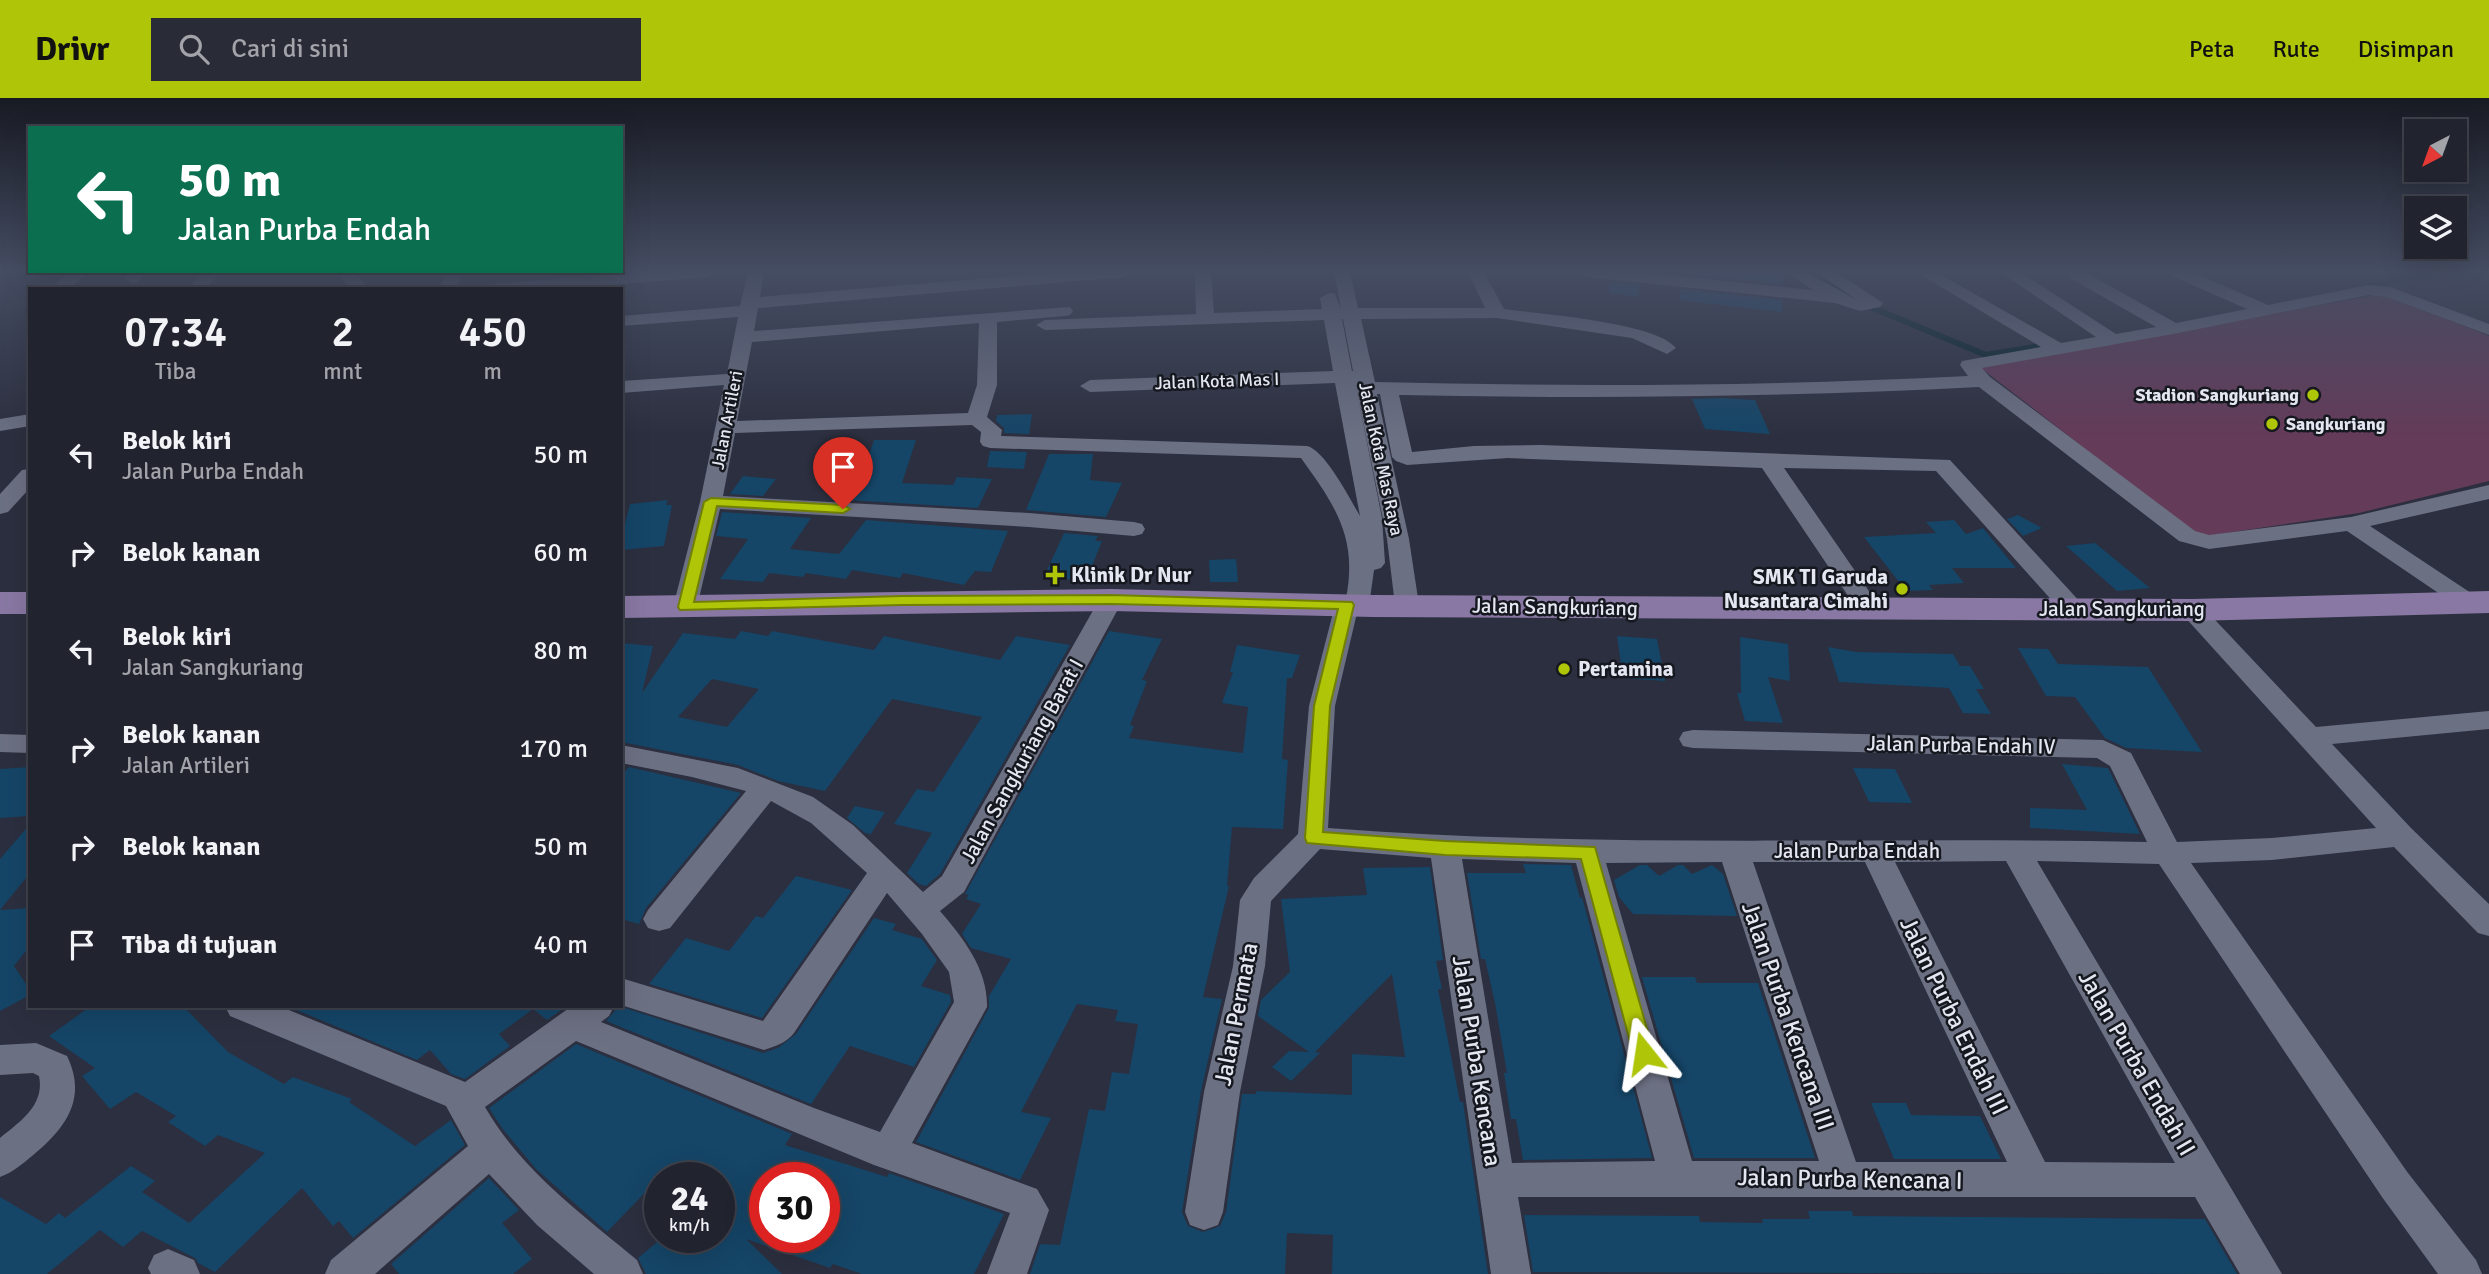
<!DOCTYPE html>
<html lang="id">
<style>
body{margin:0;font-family:Signika,sans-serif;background:#292b37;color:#f1f3f6;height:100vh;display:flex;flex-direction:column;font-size:26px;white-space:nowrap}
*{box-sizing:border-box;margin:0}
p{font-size:23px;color:#a2a4aa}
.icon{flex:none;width:38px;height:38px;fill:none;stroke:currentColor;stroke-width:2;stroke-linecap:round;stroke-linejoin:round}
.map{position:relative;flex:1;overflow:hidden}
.side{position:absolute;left:28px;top:189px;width:595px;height:721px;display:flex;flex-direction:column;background:#21232f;border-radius:0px;box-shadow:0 7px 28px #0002,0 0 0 2px #3e404b}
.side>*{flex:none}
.top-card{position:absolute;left:28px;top:28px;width:595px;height:147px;border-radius:0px;box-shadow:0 7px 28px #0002,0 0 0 2px #3e404b;background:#0b6e4f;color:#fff;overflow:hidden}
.needle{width:46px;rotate:221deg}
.fabs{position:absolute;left:2404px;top:21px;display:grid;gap:14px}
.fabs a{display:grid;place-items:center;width:63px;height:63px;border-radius:0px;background:#21232f;box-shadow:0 7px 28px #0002,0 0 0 2px #3e404b;font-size:35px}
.speed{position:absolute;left:644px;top:1064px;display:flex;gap:14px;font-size:35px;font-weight:700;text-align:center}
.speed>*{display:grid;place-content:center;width:91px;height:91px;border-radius:50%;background:#21232f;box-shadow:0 7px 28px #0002,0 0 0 2px #3e404b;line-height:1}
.speed small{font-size:18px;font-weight:400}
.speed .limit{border:10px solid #d22;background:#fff;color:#111}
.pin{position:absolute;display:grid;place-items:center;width:60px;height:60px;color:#fff;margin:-72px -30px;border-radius:50% 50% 50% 0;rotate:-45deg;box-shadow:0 0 7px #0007}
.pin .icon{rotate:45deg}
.me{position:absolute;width:77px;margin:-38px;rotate:345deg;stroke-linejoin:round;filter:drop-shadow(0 0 5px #0008)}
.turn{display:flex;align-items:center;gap:24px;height:147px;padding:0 35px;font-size:32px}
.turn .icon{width:91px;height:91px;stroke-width:2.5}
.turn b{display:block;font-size:49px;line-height:60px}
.eta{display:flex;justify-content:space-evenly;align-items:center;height:119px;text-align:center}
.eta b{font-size:42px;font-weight:600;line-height:49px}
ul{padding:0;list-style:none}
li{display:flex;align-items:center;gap:21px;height:98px;padding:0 35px}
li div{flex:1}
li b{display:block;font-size:26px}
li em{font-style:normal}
header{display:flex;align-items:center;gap:42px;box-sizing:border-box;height:98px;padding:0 35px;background:#aec508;color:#111}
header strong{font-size:33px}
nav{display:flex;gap:38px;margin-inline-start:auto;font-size:24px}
.search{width:490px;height:63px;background:#292b37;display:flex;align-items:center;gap:18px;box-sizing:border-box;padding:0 24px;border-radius:0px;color:#a2a4aa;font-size:26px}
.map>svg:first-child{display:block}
</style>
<header>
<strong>Drivr</strong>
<div class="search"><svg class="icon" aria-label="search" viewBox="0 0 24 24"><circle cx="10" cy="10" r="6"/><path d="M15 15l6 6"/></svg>Cari di sini</div>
<nav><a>Peta</a><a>Rute</a><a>Disimpan</a></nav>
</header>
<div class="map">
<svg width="2489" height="1176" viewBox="0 0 2489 1176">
<rect width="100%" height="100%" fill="#2c2f3f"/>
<path fill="#643b59" d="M2381,196L2489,238V383L2359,415L2199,439L1981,270Z"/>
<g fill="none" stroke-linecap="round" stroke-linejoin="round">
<path stroke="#012127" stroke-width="6" d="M1807,174L1858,202
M2363,190L2434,174
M1873,210L1986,257L2041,248"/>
</g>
<path fill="#154567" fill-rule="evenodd" d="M1684,174H1782V186L1684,176Z
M1610,184L1640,187L1638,199L1609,195Z
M1681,191L1782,202V214L1679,202Z
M1722,300L1755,302L1770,336L1705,331L1692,301Z
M1032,316L1029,336L1004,335V330L996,323L997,317Z
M874,342H916L902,385L953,387L957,379L992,381L978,410L831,401L844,382L860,383Z
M990,353L1027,354L1024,371L987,369Z
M1049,356H1093L1090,382L1122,385L1106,419L1026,412Z
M743,378L776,381L763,398L730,396Z
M668,402L666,407H672L664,448L621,452V427L625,426L630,406Z
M722,414L811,420L790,451L839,456L866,422L1008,433L991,474L975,473L964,487L903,475L900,480L852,472L846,481L806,475L803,479L769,475L763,484L720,481L748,441L716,438Z
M2018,417L2042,430L2023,438L2007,421Z
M1954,422L1966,436L1983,430L2016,470H1952L1964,485L1929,487L1933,492L1906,493L1864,439L1936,435L1926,424Z
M1064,435L1098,438L1095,443H1102L1086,483L1044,479Z
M2095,445L2150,490L2117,493L2066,448Z
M1236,461L1238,484H1210L1209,462Z
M741,533L768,538L772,533L874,552L884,538L1000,562L1016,538L1070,547L940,776L926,788L919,786L907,775L932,735L894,726L917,691L934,694L982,619L892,601L825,693L778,683L738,667L621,644V545L653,548L642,595L683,535L735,541ZM712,581L759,591L727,629L678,619Z
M1109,533L1162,541L1142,582L1147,583L1130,627L1134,628L1129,640L1243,655L1248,609L1222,605L1233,574H1230L1237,547L1300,557L1292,580H1287L1282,661L1288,662L1283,731L1232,729L1227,788H1229L1203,899L1222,901L1201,993L1182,1114L1188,1128L1203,1134L1220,1128L1226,1114L1242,996H1256V993L1352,997V956L1405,959L1392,876L1315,954L1320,955L1291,983L1272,969L1289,953L1309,954L1258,918L1261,902L1290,874L1281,801L1367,797L1363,770L1430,769L1443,862L1436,863L1442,891H1438L1460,1004H1463L1488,1176H1332L1333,1137L1287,1135L1285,1176H1030L1040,1146L1060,1147L1089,1011L1105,1013L1112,974L1129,976L1138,926L1115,923L1118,912L1077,906L1021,1014L1051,1020L1020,1082L916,1044L989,910V898L1011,861L971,850L962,836L981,806L966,801L969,797L965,796Z
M1617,538L1657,541L1665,583L1623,580Z
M1740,539L1788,546L1790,583L1768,579L1783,625L1745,623L1737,595H1741Z
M1828,549L1856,554L1953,556L1960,568H1970L1984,591H1976L1991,616L1963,615L1949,590L1839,584Z
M2018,550L2048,551L2058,566L2148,569L2202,654L2126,650L2105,640L2075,599L2046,598Z
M2062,666L2108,670L2140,736L2030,730V710L2087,712Z
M30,669V718L0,720V671Z
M629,669L741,695L646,810L639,826L621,821V677Z
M1853,670L1895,671L1912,705L1869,704Z
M855,708L885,714L871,736L865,735L847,720Z
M30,726V775L0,812L30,810V848L14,868L30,892V897L0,913V761Z
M1523,766L1571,767L1580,800L1582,799L1652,1060L1523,1062L1516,1021H1511L1504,975H1507L1495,905L1485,861H1481L1467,775H1526Z
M1640,767H1647L1659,778L1678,767H1683L1692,776L1712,767L1723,776L1737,818L1633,816L1619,799L1614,782Z
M796,778L852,792L762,920L649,886L686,840L729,853L756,818L763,820Z
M874,820L896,826L892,832L922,841L937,862L921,888L950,897L951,904L914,969L850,948L811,1006L606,923L619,908L763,955L778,950L796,936Z
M1642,879H1695L1697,885H1758L1815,1060H1694Z
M91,908H183L228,954L284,986L293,979L352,1001L349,1004L415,1048L451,1022L465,1047L353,1140L339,1123L333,1128L302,1090L215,1174L198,1165L195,1160L142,1133L123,1149L100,1132L47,1176H0V1099L46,1126L59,1115L65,1120L131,1068L155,1083L142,1094L189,1125L265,1055L218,1037L205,1048L168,1024L176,1018L136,994L110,1011L82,978L95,970L49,938Z
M287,908H567L547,922L533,911L499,936L510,948L465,981L451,976L430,952L417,962Z
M576,946L792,1036L785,1047L887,1079L889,1075L1004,1116L974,1176H862L833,1166L830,1170L746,1141L782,1176H646L638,1160L663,1139H719V1080H675L663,1076L607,1134L536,1071L502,1030L489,1010ZM765,1080H824V1139H765Z
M1871,1005H1906L1911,1017L1980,1018L2001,1061H1894Z
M489,1080L519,1112L502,1125L532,1161L513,1176H399L391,1166Z
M1808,1113H1852L1853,1118L2205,1121L2237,1176L1533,1174L1524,1117L1699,1118L1700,1124L1763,1125L1762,1121H1810Z"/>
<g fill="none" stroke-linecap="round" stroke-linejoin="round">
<path fill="#6c7083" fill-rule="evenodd" d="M70,174H89L69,191H50Z
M129,174H147L138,184L132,185L124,180Z
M203,174H220L206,191H188Z
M337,174H354L369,191H351Z
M447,174H463L456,191H439Z
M643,174H715L707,179L562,191H487L495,186Z
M748,174H764L760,199L1062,174H1132L1124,179L758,210L754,233L1070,209L1073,213L1070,217L1064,218L997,224V287L987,319L1002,332L1001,338L1307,348C1325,352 1350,401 1360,418L1335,285L1090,294L1080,288L1090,282L1333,273L1324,222L1045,232L1036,227L1045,222L1196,216L1195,174H1211L1214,215L1322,211L1320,200L1329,195L1335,196L1341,211L1334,174H1350L1358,210H1485L1468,174H1484L1504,211C1540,216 1656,224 1676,250L1667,256L1632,240L1497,220L1361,221L1375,284C1572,289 1770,288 1968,278L1960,267L1962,263L2041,249L1916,174H1936L2061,245L2096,239L2000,174H2020L2116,236L2156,229L2070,180L2069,174H2085L2176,225L2247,211L2172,178L2170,174H2192L2268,207L2369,187L2390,189L2489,226V237L2387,199L2369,197L2173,236L1982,270L1990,279L2195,433L2209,437L2351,419L2489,387V401L2370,428L2477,499L2480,504L2477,509L2468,511L2459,509L2347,433L2209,451L2179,443L1979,289C1786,299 1593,301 1399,297L1412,354L1474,348L1542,347L1950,362L2082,506L2085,511L2082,516L2073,518L2064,516L1936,373L1784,370L1882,512L1879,517L1870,519L1861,517L1762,370L1508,360L1407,367L1396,363L1392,359L1380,296H1377L1409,441L1419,507L1416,512L1407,514L1398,512L1395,507L1387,441L1355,284L1382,420L1385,465L1381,470L1374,472L1369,508L1366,513L1357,515L1335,608L1328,730C1601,751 1874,738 2147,744L2110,668L2097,660L1693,650L1683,648L1679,641L1683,634L1693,632L2103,642L2131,655L2177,744L2272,740L2376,730L2183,517L2180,512L2183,507L2192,505L2201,507L2316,629L2489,613V631L2332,646L2411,730L2489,806V838L2478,835L2394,749L2272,762L2191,765L2408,1075L2476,1162L2482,1176H2438L2382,1099L2159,766L2037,763L2282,1176H2240L2195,1099H1518L1531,1176H1491L1431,760L1320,751L1271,803L1265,868L1240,994L1223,1114L1218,1127L1204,1132L1190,1127L1185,1114L1204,994L1233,868L1240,802L1254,780L1298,736L1309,608L1335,507L1338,502L1346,500C1358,440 1335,407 1301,360L990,350L983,348L980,344L981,334L972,327L735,335L723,398L1029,415L1134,424L1142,426L1145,431L1142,436L1134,438L1029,429L720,411L697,509L694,514L685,516L676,514L673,509L700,404L724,287L621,295V283L727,276L738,219L621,228V218L740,208ZM1342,221H1343L1353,273H1352ZM979,225L977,287L968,315L737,323L752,244ZM1462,761L1576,765L1655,1063L1512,1065ZM2006,763L2175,1065L2045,1064L1895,764ZM1722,764L1819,1063H1692L1606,765ZM1753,764H1865L2007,1064H1856Z
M1579,174H1637L1813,192L1786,174H1806L1857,202L1816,174H1836L1883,205L1880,209L1860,213L1835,205L1587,179Z
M30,316V328L0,333V321Z
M30,371V390L8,414L0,416V396L22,372Z
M1111,495L1120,497L1123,502L964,794L940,813C963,840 988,871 987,909L912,1045L1037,1091L1049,1112L1027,1176H987L1010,1115L874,1067L576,943L485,1009C521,1072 582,1116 637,1162L643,1176H594L537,1127L489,1076L375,1176H325L331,1162L468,1048L446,1008L230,918L225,908H279L465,984L572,908H614L609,918L601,924L814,1010L880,1034L954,904L949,874L922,836L887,795L794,935C786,945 776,948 764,952L621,907V880L763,923L867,775L811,725L771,703L670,830L659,833L648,830L643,821L648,812L746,693L692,679L621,665V647L738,670L813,699L853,727L923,794L942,778L1099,502L1102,497Z
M0,636L30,637V655L0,654Z
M36,945L67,958C88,1001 65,1031 32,1058C21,1067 13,1074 0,1079V1040C21,1023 45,1007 39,978L33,975L0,977V947Z
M168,1151L194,1162L200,1176H151L148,1170L154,1157Z"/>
<path fill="#8878a3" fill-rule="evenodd" d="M1111,491L1373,497L2192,501L2489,493V515L2192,523L1373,519L1111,513L621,520V498Z
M0,494H30V516H0Z"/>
</g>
<linearGradient id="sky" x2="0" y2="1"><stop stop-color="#181a23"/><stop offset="0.51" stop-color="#454d63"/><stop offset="1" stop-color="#454d63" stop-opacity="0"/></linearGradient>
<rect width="2489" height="339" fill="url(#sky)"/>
<path fill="#aec508" stroke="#718005" stroke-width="2" d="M711,400L843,407L850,411L843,415L717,408L694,504L902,498L1111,497L1352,504L1354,507L1330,608L1323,734L1445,743L1595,749L1654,955L1651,961L1644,964L1636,961L1633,955L1581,761L1445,757L1307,745L1305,740L1314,608L1338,511L1111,506L902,507L680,512L678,509L704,404Z"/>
<g fill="#aec508" stroke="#16181f" stroke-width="2.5">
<circle cx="2313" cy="297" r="7"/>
<circle cx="2272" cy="326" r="7"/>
<path d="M1051.5 466.5h7v7h7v7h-7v7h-7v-7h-7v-7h7z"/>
<circle cx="1902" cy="491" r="7"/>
<circle cx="1564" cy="571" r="7"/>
</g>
<g text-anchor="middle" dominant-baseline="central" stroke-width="5" stroke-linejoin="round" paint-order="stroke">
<g font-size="18" fill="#e4e6f1" stroke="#16181f">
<text transform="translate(1217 283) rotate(-2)">Jalan Kota Mas I</text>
<text transform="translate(727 322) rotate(-79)">Jalan Artileri</text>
<text transform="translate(1381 361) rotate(78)">Jalan Kota Mas Raya</text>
</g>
<g font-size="18" font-weight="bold" fill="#e4e6f1" stroke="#16181f" text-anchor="end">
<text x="2299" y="297">Stadion Sangkuriang</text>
<text x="2286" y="326" text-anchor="start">Sangkuriang</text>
</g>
<g font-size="21" font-weight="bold" fill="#e4e6f1" stroke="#16181f" text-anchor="start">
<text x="1071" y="477">Klinik Dr Nur</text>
<text x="1888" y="479" text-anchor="end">SMK TI Garuda<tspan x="1888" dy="24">Nusantara Cimahi</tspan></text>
<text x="1578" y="571">Pertamina</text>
</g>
<g font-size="21" fill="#e4e6f1" stroke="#16181f">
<text transform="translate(1555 509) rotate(1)">Jalan Sangkuriang</text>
<text x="2122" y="511">Jalan Sangkuriang</text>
<text transform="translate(1961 647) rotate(1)">Jalan Purba Endah IV</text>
<text transform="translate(1022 663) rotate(-61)">Jalan Sangkuriang Barat I</text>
<text x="1857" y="753">Jalan Purba Endah</text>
</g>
<g font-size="24" fill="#e4e6f1" stroke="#16181f">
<text transform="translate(1236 916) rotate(-79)">Jalan Permata</text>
<text transform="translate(1788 918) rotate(71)">Jalan Purba Kencana III</text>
<text transform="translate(1954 918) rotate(64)">Jalan Purba Endah III</text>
<text transform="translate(1477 963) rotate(81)">Jalan Purba Kencana</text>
<text transform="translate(2137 965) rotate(60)">Jalan Purba Endah II</text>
<text transform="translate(1850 1081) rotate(1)">Jalan Purba Kencana I</text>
</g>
</g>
</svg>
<div class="fabs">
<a><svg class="needle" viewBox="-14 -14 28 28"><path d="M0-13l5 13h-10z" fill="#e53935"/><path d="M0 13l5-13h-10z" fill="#a2a4aa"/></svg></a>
<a><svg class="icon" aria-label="layers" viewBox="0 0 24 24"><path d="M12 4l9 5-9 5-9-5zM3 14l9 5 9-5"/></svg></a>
</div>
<div class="speed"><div>24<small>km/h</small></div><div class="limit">30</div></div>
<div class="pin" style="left:843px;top:411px;background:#d93025"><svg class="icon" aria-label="arrive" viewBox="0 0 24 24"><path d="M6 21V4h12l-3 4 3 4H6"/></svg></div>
<svg class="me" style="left:1644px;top:955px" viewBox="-20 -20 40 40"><path d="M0-17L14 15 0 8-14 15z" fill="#aec508" stroke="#fff" stroke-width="4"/></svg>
<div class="top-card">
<div class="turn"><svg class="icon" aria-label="left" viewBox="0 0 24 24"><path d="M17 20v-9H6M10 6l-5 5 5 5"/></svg><div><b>50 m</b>Jalan Purba Endah</div></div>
</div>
<section class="side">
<div class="eta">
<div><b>07:34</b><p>Tiba</p></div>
<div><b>2</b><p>mnt</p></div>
<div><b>450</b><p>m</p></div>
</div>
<ul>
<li><svg class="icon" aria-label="left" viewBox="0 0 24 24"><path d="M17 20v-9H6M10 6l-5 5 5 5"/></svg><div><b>Belok kiri</b><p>Jalan Purba Endah</p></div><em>50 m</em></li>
<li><svg class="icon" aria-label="right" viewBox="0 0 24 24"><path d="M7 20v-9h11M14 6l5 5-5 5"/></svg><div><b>Belok kanan</b></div><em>60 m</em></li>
<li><svg class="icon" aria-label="left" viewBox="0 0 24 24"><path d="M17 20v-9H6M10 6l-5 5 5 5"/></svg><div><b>Belok kiri</b><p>Jalan Sangkuriang</p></div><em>80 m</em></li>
<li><svg class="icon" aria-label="right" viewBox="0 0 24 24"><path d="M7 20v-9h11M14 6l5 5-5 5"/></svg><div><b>Belok kanan</b><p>Jalan Artileri</p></div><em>170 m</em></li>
<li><svg class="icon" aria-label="right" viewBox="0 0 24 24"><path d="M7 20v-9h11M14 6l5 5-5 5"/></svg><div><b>Belok kanan</b></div><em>50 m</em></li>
<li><svg class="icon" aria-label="arrive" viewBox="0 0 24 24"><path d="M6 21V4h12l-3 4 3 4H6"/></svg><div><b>Tiba di tujuan</b></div><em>40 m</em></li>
</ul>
</section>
</div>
